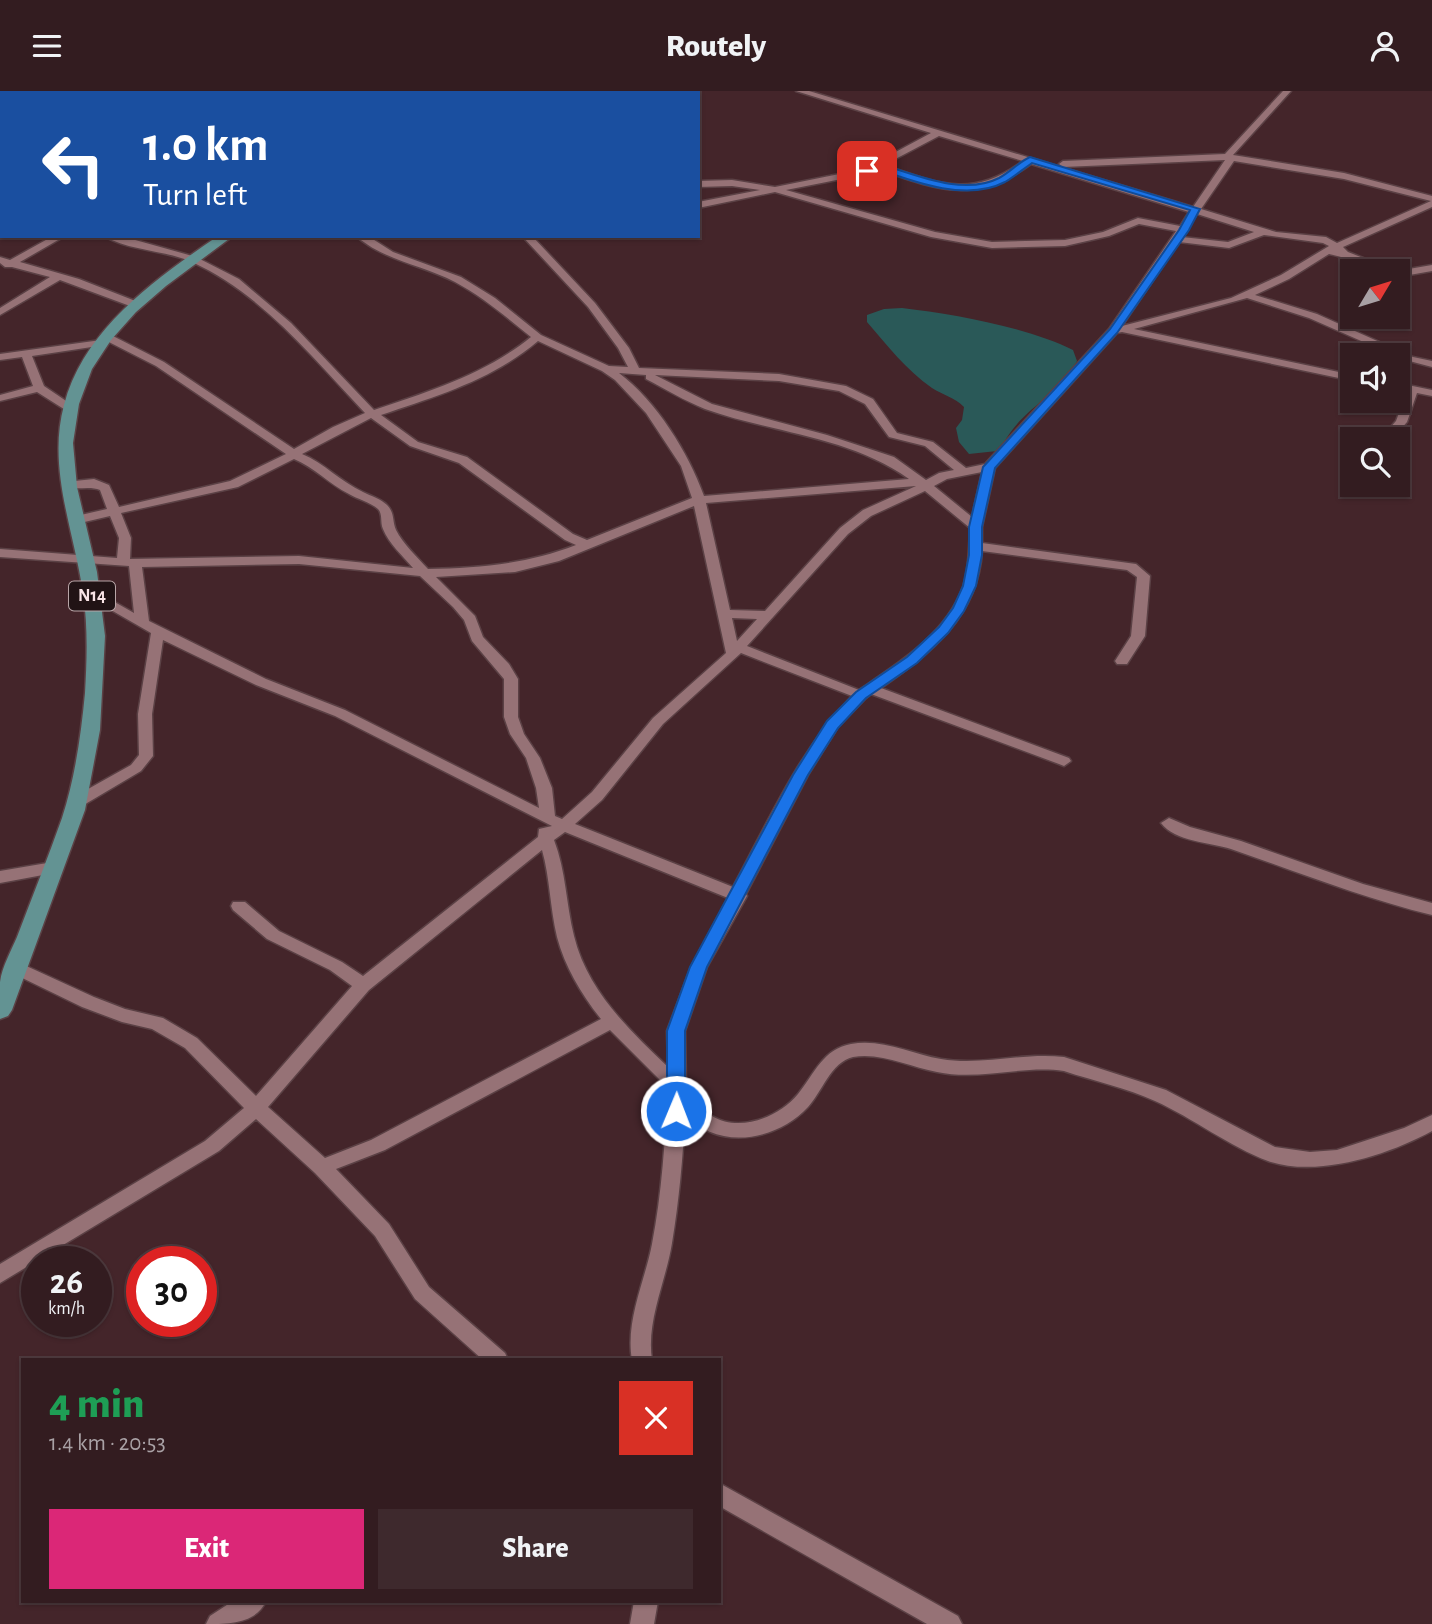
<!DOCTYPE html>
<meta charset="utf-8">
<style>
body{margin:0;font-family:"Alegreya Sans",sans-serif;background:#3e292d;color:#f1f3f6;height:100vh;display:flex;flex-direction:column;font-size:26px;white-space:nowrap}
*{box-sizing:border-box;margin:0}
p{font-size:23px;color:#a9a1a5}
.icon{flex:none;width:38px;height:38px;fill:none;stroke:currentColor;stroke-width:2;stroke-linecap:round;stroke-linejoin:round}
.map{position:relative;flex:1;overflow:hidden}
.drawer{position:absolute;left:21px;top:1267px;width:700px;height:245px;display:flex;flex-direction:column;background:#331c20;border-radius:0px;box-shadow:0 2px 5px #0004,0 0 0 2px #4e3a3e}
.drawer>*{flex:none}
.banner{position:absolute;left:0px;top:0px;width:700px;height:147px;box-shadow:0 2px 5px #0004,0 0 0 2px #4e3a3e;background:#1a4fa0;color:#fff;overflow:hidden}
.needle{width:46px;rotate:52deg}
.controls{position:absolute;left:1340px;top:168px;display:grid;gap:14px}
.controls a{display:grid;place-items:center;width:70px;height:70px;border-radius:0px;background:#331c20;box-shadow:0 2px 5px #0004,0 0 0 2px #4e3a3e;font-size:35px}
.speed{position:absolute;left:21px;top:1155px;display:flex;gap:14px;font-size:35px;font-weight:700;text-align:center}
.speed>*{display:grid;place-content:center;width:91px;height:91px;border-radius:50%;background:#331c20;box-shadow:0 2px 5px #0004,0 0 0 2px #4e3a3e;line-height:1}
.speed small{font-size:18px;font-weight:400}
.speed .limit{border:10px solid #d22;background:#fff;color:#111}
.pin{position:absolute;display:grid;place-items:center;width:60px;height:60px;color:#fff;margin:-30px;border-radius:14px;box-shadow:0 4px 10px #0006}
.me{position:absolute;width:77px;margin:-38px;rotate:1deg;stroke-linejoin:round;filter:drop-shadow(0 0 5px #0008)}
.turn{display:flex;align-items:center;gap:24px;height:147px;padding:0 28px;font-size:32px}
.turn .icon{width:91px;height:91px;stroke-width:2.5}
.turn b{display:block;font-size:49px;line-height:60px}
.round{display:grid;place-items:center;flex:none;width:74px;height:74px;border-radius:0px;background:#3e292d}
.headline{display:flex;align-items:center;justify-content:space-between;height:119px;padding:0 28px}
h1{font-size:42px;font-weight:800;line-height:52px;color:#1e9e55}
.button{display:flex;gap:14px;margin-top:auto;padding:14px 28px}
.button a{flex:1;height:80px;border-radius:0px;background:#db2777;color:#fff;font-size:28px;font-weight:800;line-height:80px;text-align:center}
.button a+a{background:#3e292d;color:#f1f3f6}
header{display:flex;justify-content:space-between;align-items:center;height:91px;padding:0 28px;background:#331c20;font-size:32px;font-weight:800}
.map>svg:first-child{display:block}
</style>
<header><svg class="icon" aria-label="menu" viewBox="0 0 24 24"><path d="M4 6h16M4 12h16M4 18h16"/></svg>Routely<svg class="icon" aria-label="person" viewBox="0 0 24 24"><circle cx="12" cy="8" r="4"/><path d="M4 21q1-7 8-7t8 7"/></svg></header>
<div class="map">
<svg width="1432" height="1533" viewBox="0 0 1432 1533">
<rect width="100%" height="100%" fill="#44252a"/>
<path fill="#2a5958" d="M902,217C954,223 1026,236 1073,259L1077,270C1059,303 1033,312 1013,338C1007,345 1004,353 997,360L969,363L959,351L956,337L962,329L964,316C954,306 943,304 932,297C906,279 887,254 867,231V224L884,218Z"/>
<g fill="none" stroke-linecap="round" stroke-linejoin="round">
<defs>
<path id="street" d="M22,0H32L20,2Z
M75,0H87L89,2H76Z
M310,0H320L308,2Z
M435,0H443V2H435Z
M796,0H809L1193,116L1225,69L1063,76L1059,73L1063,70L1225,63L1283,0H1291L1233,64L1344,82L1432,105V116L1343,156L1348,161L1396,180C1375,180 1351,167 1329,163L1289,188L1255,204L1317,223L1413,266L1432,270V276L1398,267V264H1393L1309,227L1247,207L1134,238L1353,284V290L1122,241L1117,242L995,377L982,436V452L1136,473L1150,485L1145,545L1127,573H1117L1115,570L1131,545L1137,486L1127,479L982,460C978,526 931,562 881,597L1069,667L1071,670L1064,675L1059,673L871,603L866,607L838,636L808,684L746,803L747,805L707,876L685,940L686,998C694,1007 701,1019 712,1025C740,1042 779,1026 798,1003C815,982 823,958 851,953C881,947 912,963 941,968C982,975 1023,961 1064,966L1166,999L1275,1056L1310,1061L1337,1059L1404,1037L1432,1024V1040C1388,1064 1318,1087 1268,1070C1230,1056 1193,1027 1155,1010C1127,997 1094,990 1064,980C1022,974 979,990 937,981C910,976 881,961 853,966C831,971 822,1001 808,1016C777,1050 717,1060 685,1023C683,1066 679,1110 672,1152C666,1190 646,1230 652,1269H632C625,1230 645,1190 652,1153C662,1102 665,1049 668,997L610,939L385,1059L336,1078L389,1133L429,1196L505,1262L508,1269H483L415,1208L375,1145L315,1082L256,1028L219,1060L0,1192V1173L205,1050L244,1017L185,957L152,938L122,931L82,916L10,881L8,877L10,873H22L94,906L125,918L163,927L197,947L256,1005L352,895L330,879L267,848L233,819L231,815L233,811H245L279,840L342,871L363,885L538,746L539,738L552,735L335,625L256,594L163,549L152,623L153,665L141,680L82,715H72L69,711L72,707L131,674L139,664L138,623L151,542L85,504L87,501H97L134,522L129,475L0,466V458L117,467L119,447L110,425L76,433L70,429L72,426L107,418L100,399C88,394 73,401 63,394L65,391L94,388L109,394L119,416L230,390L286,363L156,275L101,247V243H109L164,271L294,358L333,336L365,322C313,267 262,203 192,171C165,159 129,160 104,145H121L196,166L239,188L291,232L374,319C430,300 484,284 531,246C506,226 483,206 455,191C423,174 385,170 356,145H368L393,161L461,186L495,207L541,244L609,275L628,276L618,257L588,216L522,145H532L595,212L629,257L639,277L779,283L846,295L873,308L897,342L933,351L966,377L985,373L1109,238L1176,140L1139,133L1109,145L1065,155L992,157L931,146L775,101L698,117V111L760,99L732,95L698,96V90L732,89L775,96L864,78L931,42ZM939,45L1023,70C972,108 939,93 884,74ZM1234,70L1344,88L1431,110L1337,152L1326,146L1276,141L1201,118ZM1031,73L1189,121L1180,135L1138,127L1103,141L1065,149L992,151L935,141L786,99L867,83L877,78C938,99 975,114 1031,73ZM1197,123L1254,141L1228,151L1182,146ZM1264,144L1323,152L1329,155L1281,184L1231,207L1122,235L1179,151L1229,157ZM538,250L602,280L615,289L646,322L681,375L692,407L587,449L573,443L467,366L418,351L381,324C437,305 492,289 538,250ZM619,282L646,284V288C665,298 685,310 705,318C772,342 849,345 909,388L704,405C688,361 657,311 619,282ZM655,284L779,290L839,300L865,313L889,346L925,355L954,379L939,382L926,389L894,366L827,344L712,313ZM371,327L410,355L459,372L565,449L576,454C527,473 480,477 428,478C417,466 403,453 396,439C392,430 395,422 387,414C381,408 371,405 363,401C341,391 324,372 302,363ZM294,368C314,376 329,393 349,403C357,408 370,411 378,418C383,423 380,432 383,438C389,453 403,465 413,477L299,465L130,468L131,447L121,422L238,396ZM982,381L972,426L934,395L947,388ZM916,395L863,419L840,437L765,520L730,519L706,412ZM925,400L970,437C969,456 969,478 963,496C946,543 899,572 859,599L747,555L848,443L871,425ZM694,415L726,562L653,627L592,701L562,728L555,725L552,697L540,667L524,643L518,626V588L509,573L483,546L475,525L436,486L515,481L559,470ZM299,473L420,485L453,516L464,529L472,550L504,588V626L510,643L526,667L536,697L539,717L345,619L266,588L149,530L142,476ZM732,527L757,528L737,550ZM741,562L852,605C799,659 768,731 733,796L575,733L602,709L663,633ZM565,741L728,807L691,876L667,940L668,976C629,939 587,899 574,845C566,813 566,780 554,749ZM542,759C550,787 550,817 557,846C565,876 581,903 601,928L371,1049L325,1067L268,1016L369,899Z
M0,10H2L0,15Z
M0,55H2V61H0Z
M2,104V110L0,111V105Z
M2,137V143L0,144V138Z
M53,145H65L20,171L79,188L138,211V215H130L60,189L0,224V217L50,186L12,176H5L0,172V166L10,169Z
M1432,174V180L1398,186L1397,180Z
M101,249L105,250V254L32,265L44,295L75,316V320H67L37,301L0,310V304L33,295L22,266L0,269V263Z
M1398,292L1432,299V305L1417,302L1407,331L1392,348H1384L1382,346L1396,330L1407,300L1398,298Z
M1169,727L1190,736L1241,750L1363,793L1432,812V824C1363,807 1298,781 1231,758C1210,751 1175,751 1161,732Z
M53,771L61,777L59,781L0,792V780Z
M719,1392L958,1525L962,1533H927L719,1415Z
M233,1510H266C256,1533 228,1533 206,1533L210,1525Z
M634,1510H658L654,1533H630Z"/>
<path id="primary" d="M113,0H129L112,2Z
M446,0H457L445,2Z
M0,35H2V41H0Z
M218,145H233L166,195L136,221L111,249L92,278L79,313L73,352L77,396L97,481L105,545L100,639L85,719L12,919L8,925L0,928C0,916 0,902 0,891C2,876 11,860 17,846C32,806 48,767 62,727C75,687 81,644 85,602C87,568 88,535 83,502C74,439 47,377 64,314C84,237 157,187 218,145Z"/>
</defs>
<use href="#street" stroke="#5b4145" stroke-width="3"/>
<use href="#primary" stroke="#5b4145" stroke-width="3"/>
<use href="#street" fill="#967276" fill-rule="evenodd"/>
<use href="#primary" fill="#639393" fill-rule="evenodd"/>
</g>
<path fill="#1a73e8" stroke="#114b97" stroke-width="2" d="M1030,66L1200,118L1189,139L1117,242L995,377L982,436V464L976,495L964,520L948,542L917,572L866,607L838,637L808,684L707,876L685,940V1020L683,1025L676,1027L670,1025L667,1020V940L690,876L793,684L827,630L856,601L907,566L939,536L953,517L963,495L969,464V436L983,376L1110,238L1179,139L1190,119L1032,72C1023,78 1014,86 1005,91C967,111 914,91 878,78L867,83L862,80L877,72C912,82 962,106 999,87C1010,81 1019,71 1030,66Z"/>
<g text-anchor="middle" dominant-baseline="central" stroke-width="7" stroke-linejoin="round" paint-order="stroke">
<rect fill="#211315" stroke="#b9a6a8" stroke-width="2" x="69" y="490.5" width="46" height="29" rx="5"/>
<g font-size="18" font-weight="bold" fill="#fae5e7">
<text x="92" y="505">N14</text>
</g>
</g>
</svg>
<div class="controls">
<a><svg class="needle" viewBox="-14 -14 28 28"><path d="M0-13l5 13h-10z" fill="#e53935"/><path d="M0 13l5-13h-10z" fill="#a9a1a5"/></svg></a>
<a><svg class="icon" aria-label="sound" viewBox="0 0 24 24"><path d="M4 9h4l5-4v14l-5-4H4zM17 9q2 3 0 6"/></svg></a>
<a><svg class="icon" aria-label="search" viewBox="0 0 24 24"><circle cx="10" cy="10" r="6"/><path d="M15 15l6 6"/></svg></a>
</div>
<div class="speed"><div>26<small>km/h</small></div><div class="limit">30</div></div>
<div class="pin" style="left:867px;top:80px;background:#d93025"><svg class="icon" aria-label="arrive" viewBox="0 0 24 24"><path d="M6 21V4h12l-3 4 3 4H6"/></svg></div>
<svg class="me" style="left:676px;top:1020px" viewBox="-20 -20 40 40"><circle r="17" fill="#1a73e8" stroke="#fff" stroke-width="3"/><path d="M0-11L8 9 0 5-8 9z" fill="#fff"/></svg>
<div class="banner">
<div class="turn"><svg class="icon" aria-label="left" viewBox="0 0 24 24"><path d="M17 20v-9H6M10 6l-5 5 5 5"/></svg><div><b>1.0 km</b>Turn left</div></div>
</div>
<section class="drawer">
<div class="headline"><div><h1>4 min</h1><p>1.4 km · 20:53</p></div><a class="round" style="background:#d93025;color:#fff"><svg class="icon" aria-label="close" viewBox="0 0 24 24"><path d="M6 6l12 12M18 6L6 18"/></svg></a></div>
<div class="button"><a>Exit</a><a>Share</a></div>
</section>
</div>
